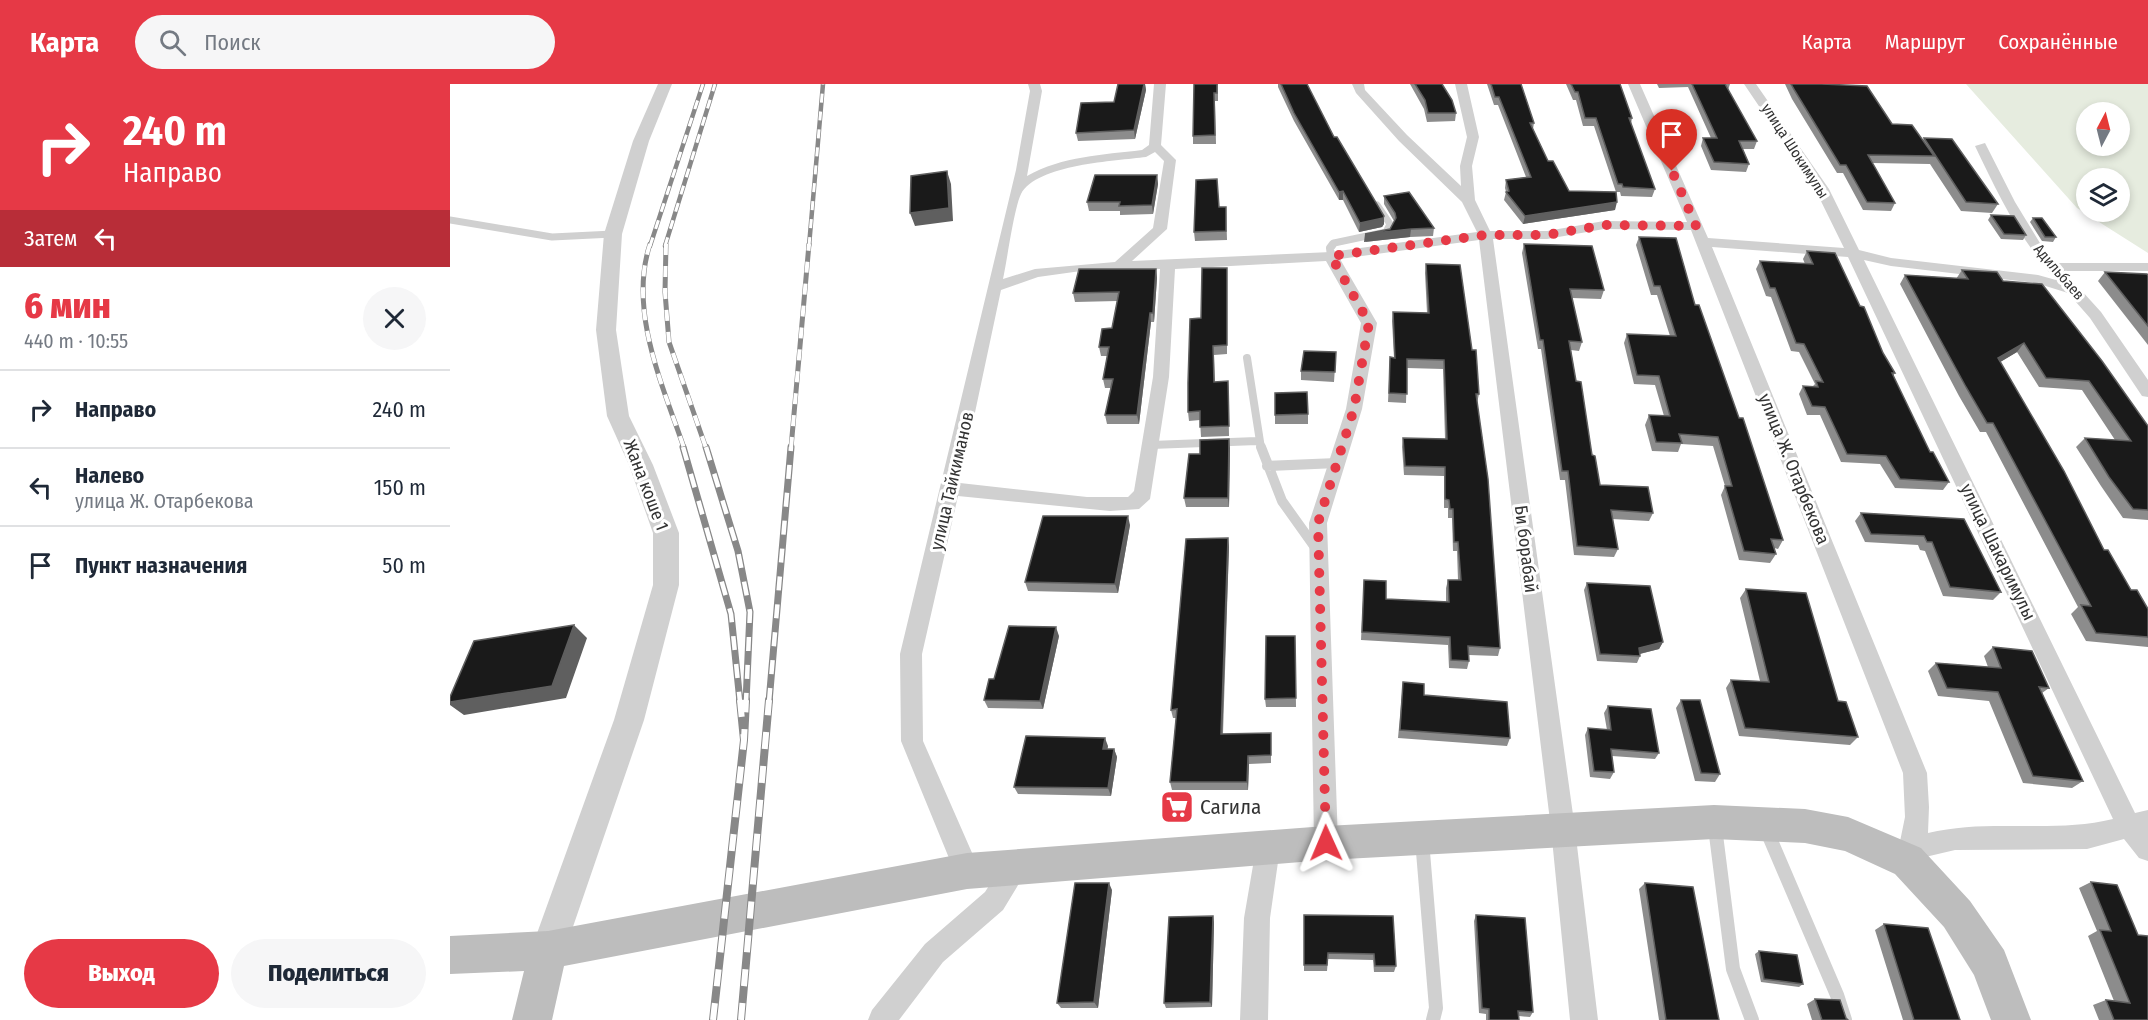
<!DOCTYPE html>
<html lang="ru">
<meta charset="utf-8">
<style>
body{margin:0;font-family:"Fira Sans Condensed",sans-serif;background:#f6f6f7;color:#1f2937;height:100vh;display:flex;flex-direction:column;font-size:22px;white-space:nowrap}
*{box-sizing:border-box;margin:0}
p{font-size:20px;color:#747a83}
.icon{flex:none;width:33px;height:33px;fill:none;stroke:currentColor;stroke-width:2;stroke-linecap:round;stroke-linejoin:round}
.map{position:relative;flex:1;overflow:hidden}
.details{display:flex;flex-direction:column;background:#fff;width:450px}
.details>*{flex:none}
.hud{background:#e63946;color:#fff;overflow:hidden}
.needle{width:39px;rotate:7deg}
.fabs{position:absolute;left:1626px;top:18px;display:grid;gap:12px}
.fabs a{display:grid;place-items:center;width:54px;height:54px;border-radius:50%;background:#fff;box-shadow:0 3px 9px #0003;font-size:30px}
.pin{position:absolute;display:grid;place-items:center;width:51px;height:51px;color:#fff;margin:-62px -26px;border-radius:50% 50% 50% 0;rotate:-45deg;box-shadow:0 0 6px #0007}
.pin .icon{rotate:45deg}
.me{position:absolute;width:66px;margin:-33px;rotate:359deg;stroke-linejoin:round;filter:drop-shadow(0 0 4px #0008)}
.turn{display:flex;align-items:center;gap:21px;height:126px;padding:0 24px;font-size:27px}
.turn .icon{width:78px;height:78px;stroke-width:2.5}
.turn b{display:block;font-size:42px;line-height:51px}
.then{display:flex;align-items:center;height:57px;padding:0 24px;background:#0003;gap:12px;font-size:22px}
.round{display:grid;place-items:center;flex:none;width:63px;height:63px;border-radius:32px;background:#f6f6f7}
.summary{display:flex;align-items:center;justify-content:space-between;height:102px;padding:0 24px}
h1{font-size:36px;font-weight:800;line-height:45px;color:#e63946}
.primary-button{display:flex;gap:12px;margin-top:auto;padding:12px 24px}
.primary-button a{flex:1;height:69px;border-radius:36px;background:#e63946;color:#fff;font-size:24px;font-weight:800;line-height:69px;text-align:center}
.primary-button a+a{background:#f6f6f7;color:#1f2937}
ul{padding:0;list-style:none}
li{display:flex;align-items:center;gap:18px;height:78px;padding:0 24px;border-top:2px solid #e0e1e3}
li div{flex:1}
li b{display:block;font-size:22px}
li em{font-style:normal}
header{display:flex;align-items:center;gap:36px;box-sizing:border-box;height:84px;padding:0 30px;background:#e63946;color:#fff}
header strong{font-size:28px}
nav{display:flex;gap:33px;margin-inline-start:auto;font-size:21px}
.search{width:420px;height:54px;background:#f6f6f7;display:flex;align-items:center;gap:15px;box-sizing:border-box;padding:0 21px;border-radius:33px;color:#747a83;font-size:22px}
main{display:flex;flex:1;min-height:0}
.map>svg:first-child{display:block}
</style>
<header>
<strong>Карта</strong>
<div class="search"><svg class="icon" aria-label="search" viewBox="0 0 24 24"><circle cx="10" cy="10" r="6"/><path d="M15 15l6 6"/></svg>Поиск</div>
<nav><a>Карта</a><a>Маршрут</a><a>Сохранённые</a></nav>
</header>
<main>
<section class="details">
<div class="hud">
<div class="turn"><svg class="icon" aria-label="right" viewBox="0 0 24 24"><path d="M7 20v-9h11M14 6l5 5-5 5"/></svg><div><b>240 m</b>Направо</div></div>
<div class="then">Затем<svg class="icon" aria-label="left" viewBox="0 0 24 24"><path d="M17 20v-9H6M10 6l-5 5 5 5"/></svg></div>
</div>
<div class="summary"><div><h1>6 мин</h1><p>440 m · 10:55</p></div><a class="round"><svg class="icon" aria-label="close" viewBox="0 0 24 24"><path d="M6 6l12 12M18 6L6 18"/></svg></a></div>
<ul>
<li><svg class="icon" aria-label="right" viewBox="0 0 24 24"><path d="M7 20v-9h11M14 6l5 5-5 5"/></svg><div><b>Направо</b></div><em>240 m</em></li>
<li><svg class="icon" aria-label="left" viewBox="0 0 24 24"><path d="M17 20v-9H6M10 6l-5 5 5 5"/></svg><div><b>Налево</b><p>улица Ж. Отарбекова</p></div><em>150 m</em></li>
<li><svg class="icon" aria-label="arrive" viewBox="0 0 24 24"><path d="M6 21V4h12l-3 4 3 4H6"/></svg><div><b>Пункт назначения</b></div><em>50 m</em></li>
</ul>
<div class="primary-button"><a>Выход</a><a>Поделиться</a></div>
</section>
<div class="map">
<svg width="1698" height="936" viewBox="0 0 1698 936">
<rect width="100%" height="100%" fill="#fff"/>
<path fill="#e6ecdf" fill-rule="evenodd" d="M1516,0H1698V169L1627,124ZM1636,28H1670V62H1636ZM1636,94H1670V128H1636Z"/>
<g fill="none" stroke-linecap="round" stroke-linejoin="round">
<path stroke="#d0d0d0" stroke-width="7" d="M0,136L102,153L163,150
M882,162L884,159L936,148L940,140L927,121"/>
<path stroke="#d0d0d0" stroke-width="8" d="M881,172L880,164L883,160
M1603,183H1698
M797,274L811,364
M701,361L807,357"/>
<path stroke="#d0d0d0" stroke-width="10" d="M811,363L832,417L867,466
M817,382L887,379"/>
<path stroke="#d0d0d0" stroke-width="14" d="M1265,743L1283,885L1302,936
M1316,745L1387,911L1395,936
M972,756L986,924L983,936"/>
<path fill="#d0d0d0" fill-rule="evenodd" d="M578,0H590L592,7L577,92C613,72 652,71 692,66L699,61L704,0H716L711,61L726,76L717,145L682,177L881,168L1027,148L1012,118L949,57L906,9L902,0H914L915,6L957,51L1011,102L1010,82L1017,53L1005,0H1017L1029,53L1022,82L1025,116L1040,147H1097L1154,137L1237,138L1178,0H1190L1258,154L1394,164L1365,105L1294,0H1306L1379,105L1409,166L1441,174L1588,191L1606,196C1570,156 1548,110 1525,62L1535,59L1565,118L1593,164L1651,228L1698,296V313L1692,312L1640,234L1618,209L1586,199L1441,182L1414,176L1685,729L1698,726V777L1689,774L1674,755L1637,765L1505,766L1471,774L1467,786L1458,789L1449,786L1446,777L1455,733L1453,689L1241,146L1154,145L1097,155H1043L1125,745L1148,936H1120L1101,745L1029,156L890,175L927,239L912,325L877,439L888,759L885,767L876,771L867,767L864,759L859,439L896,325L911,239L876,177L725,185L719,293L700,415L689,425L660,427L508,412L472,570L473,657L530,787L526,796L517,799L508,796L451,657L450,570L566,86L580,7ZM705,68L714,77L703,144L665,178L585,185L553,195C557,177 564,124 571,110C587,80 666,77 696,73ZM1262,163L1398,173L1663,735C1602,750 1539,734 1478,749L1479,723L1477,689ZM710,185L703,293L684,407L678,413H637L510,399L551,206L588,193L631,187Z
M818,752L827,755L830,764L820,834L818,936H790L794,834L806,764L809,755Z
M566,771L575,774L579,783L553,826L493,878L449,936H418L422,926L475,860L535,808L557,774Z"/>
<path fill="#d0d0d0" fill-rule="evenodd" d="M208,0H222L199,57L172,150L166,246L179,332L203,381L229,449V501L194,636L115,866L110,878L98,883L86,878L81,866L164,636L203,501V449L179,381L157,332L146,246L154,150L183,57Z"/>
<path fill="#bdbdbd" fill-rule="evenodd" d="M1264,721L1355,725L1398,733L1471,764L1520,817L1554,866L1581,936H1541L1524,891L1494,843L1445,790L1395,767L1355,759L1264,755L876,776L517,805L114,882L102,936H62L74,887L0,890V852L98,847L517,769L876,742Z"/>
<defs>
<path id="rail-far3" d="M200,162L253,0
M215,162L265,0
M359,162L373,0"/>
<path id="rail-far2" d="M200,160C178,227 213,302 234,364
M216,160L215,208L219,258L256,364
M341,364L359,160"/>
<path id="rail-far1" d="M233,363L281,530L290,618
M256,363L288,467L300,528L296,618
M319,618L341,363"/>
<path id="rail" d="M290,616L294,656L296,616
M263,936L294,656
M291,936L319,616"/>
</defs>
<use href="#rail-far3" stroke="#888" stroke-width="4.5"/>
<use href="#rail-far2" stroke="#888" stroke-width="5"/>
<use href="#rail-far1" stroke="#888" stroke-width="7"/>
<use href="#rail" stroke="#888" stroke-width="8"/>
<use href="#rail-far3" stroke="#fff" stroke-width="3" stroke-dasharray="9" stroke-linecap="butt"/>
<use href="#rail-far2" stroke="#fff" stroke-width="4" stroke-dasharray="11" stroke-linecap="butt"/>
<use href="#rail-far1" stroke="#fff" stroke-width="4.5" stroke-dasharray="14" stroke-linecap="butt"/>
<use href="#rail" stroke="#fff" stroke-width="6" stroke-dasharray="17" stroke-linecap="butt"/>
</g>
<path fill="#8c8c8c" d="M668,0H695L696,6L685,55L628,57L626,49L664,18Z
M744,0H768V17H765L766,60H743V52Z
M828,0H857L884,53L934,132V140L932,143L909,148L893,116H889L844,37L828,3Z
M960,0H992L1006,29L1005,37L977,38L974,25Z
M1037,0H1071L1084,39L1083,45L1098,77L1119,107L1166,108L1144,42H1133L1126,16H1123L1116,0H1170L1182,34L1181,40L1205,105L1202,113L1171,112L1170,108H1166L1165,126L1073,140L1054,116L1056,108L1055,104L1056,96L1076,93L1048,21H1044Z
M1207,0H1280L1278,6L1307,57L1304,65H1293L1299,80L1296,88L1261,86L1251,62L1253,54H1261L1238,3L1209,4Z
M1335,0H1372L1442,40L1473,56L1474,54L1548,120L1542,129L1511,127L1480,80L1422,79L1445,119L1441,127L1413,126L1393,89H1387L1342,15Z
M707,91L708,100L703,130L670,131V127H639L637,118Z
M934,112L984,144L983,152L960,153L914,158L940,145L944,137L934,120Z
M769,123H776L777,156L745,157L744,148Z
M1541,131L1576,151L1573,156L1551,155L1538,136Z
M1583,134L1606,153L1603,158L1592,157L1580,138Z
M1189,153L1245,221L1333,456L1328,465L1324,464L1326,470L1320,479L1289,476L1271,411L1275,402L1263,362L1231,360L1228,368L1202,367L1195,341L1199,331L1214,332L1205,301L1184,300L1174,259L1177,250L1220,252L1207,211H1201L1186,161Z
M1074,160L1154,206L1151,215L1122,214L1132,258L1129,267L1121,266L1126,297L1142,371L1150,401L1203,429L1199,437L1162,435L1168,465L1164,473L1124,471L1115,396H1110L1091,265H1088L1072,169Z
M1357,167L1410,222L1433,269L1445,289L1443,292L1480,368L1499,398L1493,406L1445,404L1430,380L1391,378L1370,331H1357L1349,310L1353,302H1363L1365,300L1349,268L1341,267L1321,213L1316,212L1306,185L1310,177L1355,180L1353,175Z
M976,180L1022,266L1029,310L1027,319L1050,564L1048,572L1019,571V577L1017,585L999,584L998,561L911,556L914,496L936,515L996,518V504L998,496H1008L1007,467H1003L1002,434H998V424H994V392L954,391L952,363L953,354L995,355L993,285L957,284L956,319L938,318L940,273L944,274L942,237L943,228L977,229L975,189Z
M706,185L707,194L704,238H701L689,340H657L655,331L661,304H655L653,295L657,272H651L649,263L662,244L667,217L625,218L623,209Z
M1512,186L1553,197L1698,342V436L1673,434L1651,402L1626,363L1635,354L1665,356L1632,306L1589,303L1567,268L1550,278L1654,466L1681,506L1698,525V563L1636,557L1621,530L1628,523L1536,348H1530L1509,312L1450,200L1455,191L1506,195Z
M1655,188L1698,192V261L1648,197Z
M777,193V270L764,271L765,298L778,297L779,352L751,353L750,336L739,337L738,328L751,234Z
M886,268L884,298L851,296V287Z
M825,309L858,330V340H825Z
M780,364L779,423H736L734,414L750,370Z
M1411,429L1514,435L1551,508L1543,516L1493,512L1475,467L1470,466L1468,461L1415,458L1405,437Z
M680,441L668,509L578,507L575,498Z
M778,454L779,463L773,650L821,649V679L799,680L798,706H722L720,698L726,634H723L721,626Z
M1137,499L1213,558L1209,565L1190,570V572L1187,579L1147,577L1134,506Z
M1296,505L1388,617L1408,653L1400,661L1289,652L1276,604L1281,596L1310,597L1290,514Z
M609,552L593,625L538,624L534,616L544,595Z
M845,552L846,623H816L815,615Z
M1543,563L1599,604L1592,609L1633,697L1622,704L1573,699L1539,617L1488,612L1478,587L1486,579L1538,583L1534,572Z
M953,598L974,611L1060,654L1057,662L948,654Z
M1231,616L1270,690L1265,698L1245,697L1226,624Z
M1158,622L1209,669L1205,675L1162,672L1164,688L1160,695L1140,693L1135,651L1138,644L1157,646L1154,629Z
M658,662L657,665H664L667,673L661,712L568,710L564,703Z
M1641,798L1698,936H1649L1643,921L1656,916L1664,917L1638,852L1647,847L1629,804Z
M1195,799L1269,936H1209L1189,805Z
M662,806L648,924H611L607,919Z
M854,831L946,882L944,888H924L923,876L878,875L877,887H854Z
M1026,831L1083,928L1080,933L1069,932V936H1036V930L1029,929L1024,837Z
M763,832L764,839L762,923L716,924L714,919Z
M1434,840L1510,936H1453L1425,846Z
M1309,867L1353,900L1349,903L1311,898L1305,870Z
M1365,915L1398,936H1362L1357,920Z"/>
<path fill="#5f5f5f" d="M693,0H695L696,6L685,55L684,46Z
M497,87L501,100L503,137L465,142L460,129Z
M707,91L708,100L703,130L702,121Z
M893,107V116H889V108Z
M1167,118L1165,126L1073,140L1075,132Z
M934,132V140L932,143L909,148L910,139Z
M961,145L960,153L914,158L915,150Z
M706,185L707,194L704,238L703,229Z
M700,229L701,238L689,340L687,331Z
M1574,259L1567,268L1542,283L1548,274Z
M779,355L780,364L779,423L778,414Z
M678,432L680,441L668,509L665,500Z
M778,454L779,463L772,658L771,650Z
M124,541L137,554L116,614L14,631L0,621V618Z
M606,543L609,552L593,625L590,617Z
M1213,558L1209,565L1185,571L1189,564Z
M655,654L658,662L656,673L653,665Z
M664,665L667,673L661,712L658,704Z
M798,672L799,680L798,706L797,698Z
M659,799L662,806L648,924L644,918Z
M763,832L764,839L762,923L760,918Z"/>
<path fill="#1a1a1a" stroke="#5f5f5f" stroke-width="1.5" d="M668,0H694L684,46L626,49L631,19L664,18Z
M744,0H767V9H764L765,51L743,52Z
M831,0H857L884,53H887L934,132L933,134L910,139L893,107L889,108L844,29Z
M965,0H992L1002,16L1006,29H978L975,16Z
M1041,0H1071L1084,39H1080L1098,77H1103L1119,107L1166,108L1167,118L1075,132L1056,108L1059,107L1056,96L1081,93L1049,13H1045Z
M1121,0H1170L1182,34H1179L1205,105L1173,103L1172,100H1168L1146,34H1135L1128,8H1125Z
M1242,0H1275L1307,57H1289L1299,80L1264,78L1253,54H1267Z
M1341,0H1372L1417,2L1442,40L1462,41L1484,72L1418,71L1445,119L1417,118L1396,81H1390L1345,7Z
M1474,54L1502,55L1548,120L1516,118Z
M497,87L499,124L460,129L461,92Z
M645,91H707L702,121L669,122L670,118H637Z
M767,95L769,123H776V147L744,148L746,96Z
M959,108L984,144L961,145L915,150L940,145L946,134L945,129L934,112Z
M1541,131L1564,132L1576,151L1554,150Z
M1583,134H1592L1606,153H1595Z
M1189,153L1226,154L1245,221H1249L1289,334H1293L1333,456L1321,455L1326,470L1294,467L1275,402H1282L1268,353L1229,350L1232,359L1206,358L1199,331L1220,332L1209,292L1187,291L1177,250L1226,252L1210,202H1204Z
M1074,160L1142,162L1154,206L1120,205L1132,258L1119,257L1126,297L1131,298L1142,371L1145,372L1150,401L1198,403L1203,429L1161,426L1168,465L1127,462L1118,387H1112L1093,256H1090Z
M1357,167L1385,169L1410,222L1414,223L1433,269L1445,289H1442L1480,368H1483L1499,398L1450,395L1436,372L1397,370L1375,323L1362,322L1353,302L1368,303L1366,297L1373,298L1354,260L1346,259L1325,204H1320L1310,177L1363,180Z
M976,180L1010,181L1022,266H1026L1029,310H1026L1038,395L1050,564L1018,562L1019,577L1001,576L1000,553L912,548L914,496L936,497V515L999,518L998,496H1011L1008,458H1004L1003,425H1000L999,416L995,415V383L955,382L953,354L997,355L994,276L957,275V310L939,309L940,273L945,274L943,228L979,229Z
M752,184H777V261L763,262L764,298L778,297L779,342L750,343V327L738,328V299L740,235L751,234Z
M629,185H706L703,229H700L687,331H655L663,295H653L659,263H649L652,245L662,244L669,208L623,209Z
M1512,186L1547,188L1553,197L1592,200L1652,277L1698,342V426L1683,425L1659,393L1635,354L1681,357L1639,297L1596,294L1574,259L1548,274L1614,387L1654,466H1658L1681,506H1687L1698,525V553L1646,549L1631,521L1641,522L1543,339H1537L1516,303L1455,191L1518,195Z
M1655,188L1697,190L1698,192V242Z
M854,267L886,268L885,288L851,287Z
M857,308L858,330L825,331V309Z
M779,355L778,414H734L739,370H750V356Z
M1411,429L1514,435L1551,508L1500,503L1482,458H1477L1474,452L1421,450Z
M593,432H678L665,500L575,498Z
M778,454L771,650L821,649V671L798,672L797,698H720L727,625L721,626L736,455Z
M1137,499L1200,502L1213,558L1189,564L1190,572L1150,570Z
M1296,505L1356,509L1388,617L1396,618L1408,653L1295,644L1281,596L1319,598Z
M124,541L102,602L0,618V613L24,557Z
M559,542L606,543L590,617L534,616L539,595H544Z
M816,552H845L846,614L815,615Z
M1543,563L1582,567L1599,604L1589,603L1633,697L1583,692L1548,608L1497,604L1486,579L1551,584Z
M953,598L974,600V611L1057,618L1060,654L950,646Z
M1231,616H1250L1270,690L1251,689Z
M1158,622L1201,625L1209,669L1161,665L1164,688L1144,687L1138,644L1161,646Z
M576,652L655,654L653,665H664L658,704L564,703Z
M1641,798L1667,801L1688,851L1698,852V936H1664L1656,916L1680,919L1650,846L1661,847Z
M625,799H659L644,918L607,919Z
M1195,799L1243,803L1269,936H1216Z
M854,831L943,832L946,882H925L924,870L878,869L877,881H854Z
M1026,831L1075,834L1083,928L1068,927L1069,936H1039V925L1032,924Z
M763,832L760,918L714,919L719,833Z
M1434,840L1478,844L1510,936H1464Z
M1309,867L1347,871L1353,900L1314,895Z
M1365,915L1390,916L1396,934L1398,936H1372Z"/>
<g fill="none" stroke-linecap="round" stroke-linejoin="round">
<path stroke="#e63946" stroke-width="10" stroke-dasharray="0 18" d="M876,759L868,439L904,325L919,239L881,172L1035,151H1097L1154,141L1246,142L1222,87"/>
</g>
<defs>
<symbol id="supermarket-square" viewBox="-11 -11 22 22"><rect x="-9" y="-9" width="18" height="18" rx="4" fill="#e63946" stroke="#fff"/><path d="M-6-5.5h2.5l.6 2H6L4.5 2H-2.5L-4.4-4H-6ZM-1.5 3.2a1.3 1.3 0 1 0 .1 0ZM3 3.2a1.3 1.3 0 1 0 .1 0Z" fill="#fff"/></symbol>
</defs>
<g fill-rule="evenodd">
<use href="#supermarket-square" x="708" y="704" width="38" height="38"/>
</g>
<g text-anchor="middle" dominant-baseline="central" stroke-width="6" stroke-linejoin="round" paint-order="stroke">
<g font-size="15" fill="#333" stroke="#fff">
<text transform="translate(1345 67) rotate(57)">улица Шокимулы</text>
<text transform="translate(1609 188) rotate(49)">Адильбаев</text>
</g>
<g font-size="18" fill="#333" stroke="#fff">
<text transform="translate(1344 385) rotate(68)">улица Ж. Отарбекова</text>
<text transform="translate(502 397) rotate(-77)">улица Тайкиманов</text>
<text transform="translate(196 401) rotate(69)">Жана коше 1</text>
<text transform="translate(1076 465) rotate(83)">Би борабай</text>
<text transform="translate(1548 468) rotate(64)">улица Шакаримулы</text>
</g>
<g font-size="21" fill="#333" stroke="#fff" text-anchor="start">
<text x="750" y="723">Сагила</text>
</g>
</g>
</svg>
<div class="fabs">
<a><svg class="needle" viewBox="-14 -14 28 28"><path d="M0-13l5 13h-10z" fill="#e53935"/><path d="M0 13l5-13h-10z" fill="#747a83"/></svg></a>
<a><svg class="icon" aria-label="layers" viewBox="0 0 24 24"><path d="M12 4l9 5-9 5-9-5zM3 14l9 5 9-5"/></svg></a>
</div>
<div class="pin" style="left:1222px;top:87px;background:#d93025"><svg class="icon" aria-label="arrive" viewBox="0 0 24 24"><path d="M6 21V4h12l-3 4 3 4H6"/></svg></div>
<svg class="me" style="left:876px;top:759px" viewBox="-20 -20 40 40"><path d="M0-17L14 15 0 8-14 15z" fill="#e63946" stroke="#fff" stroke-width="4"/></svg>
</div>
</main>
